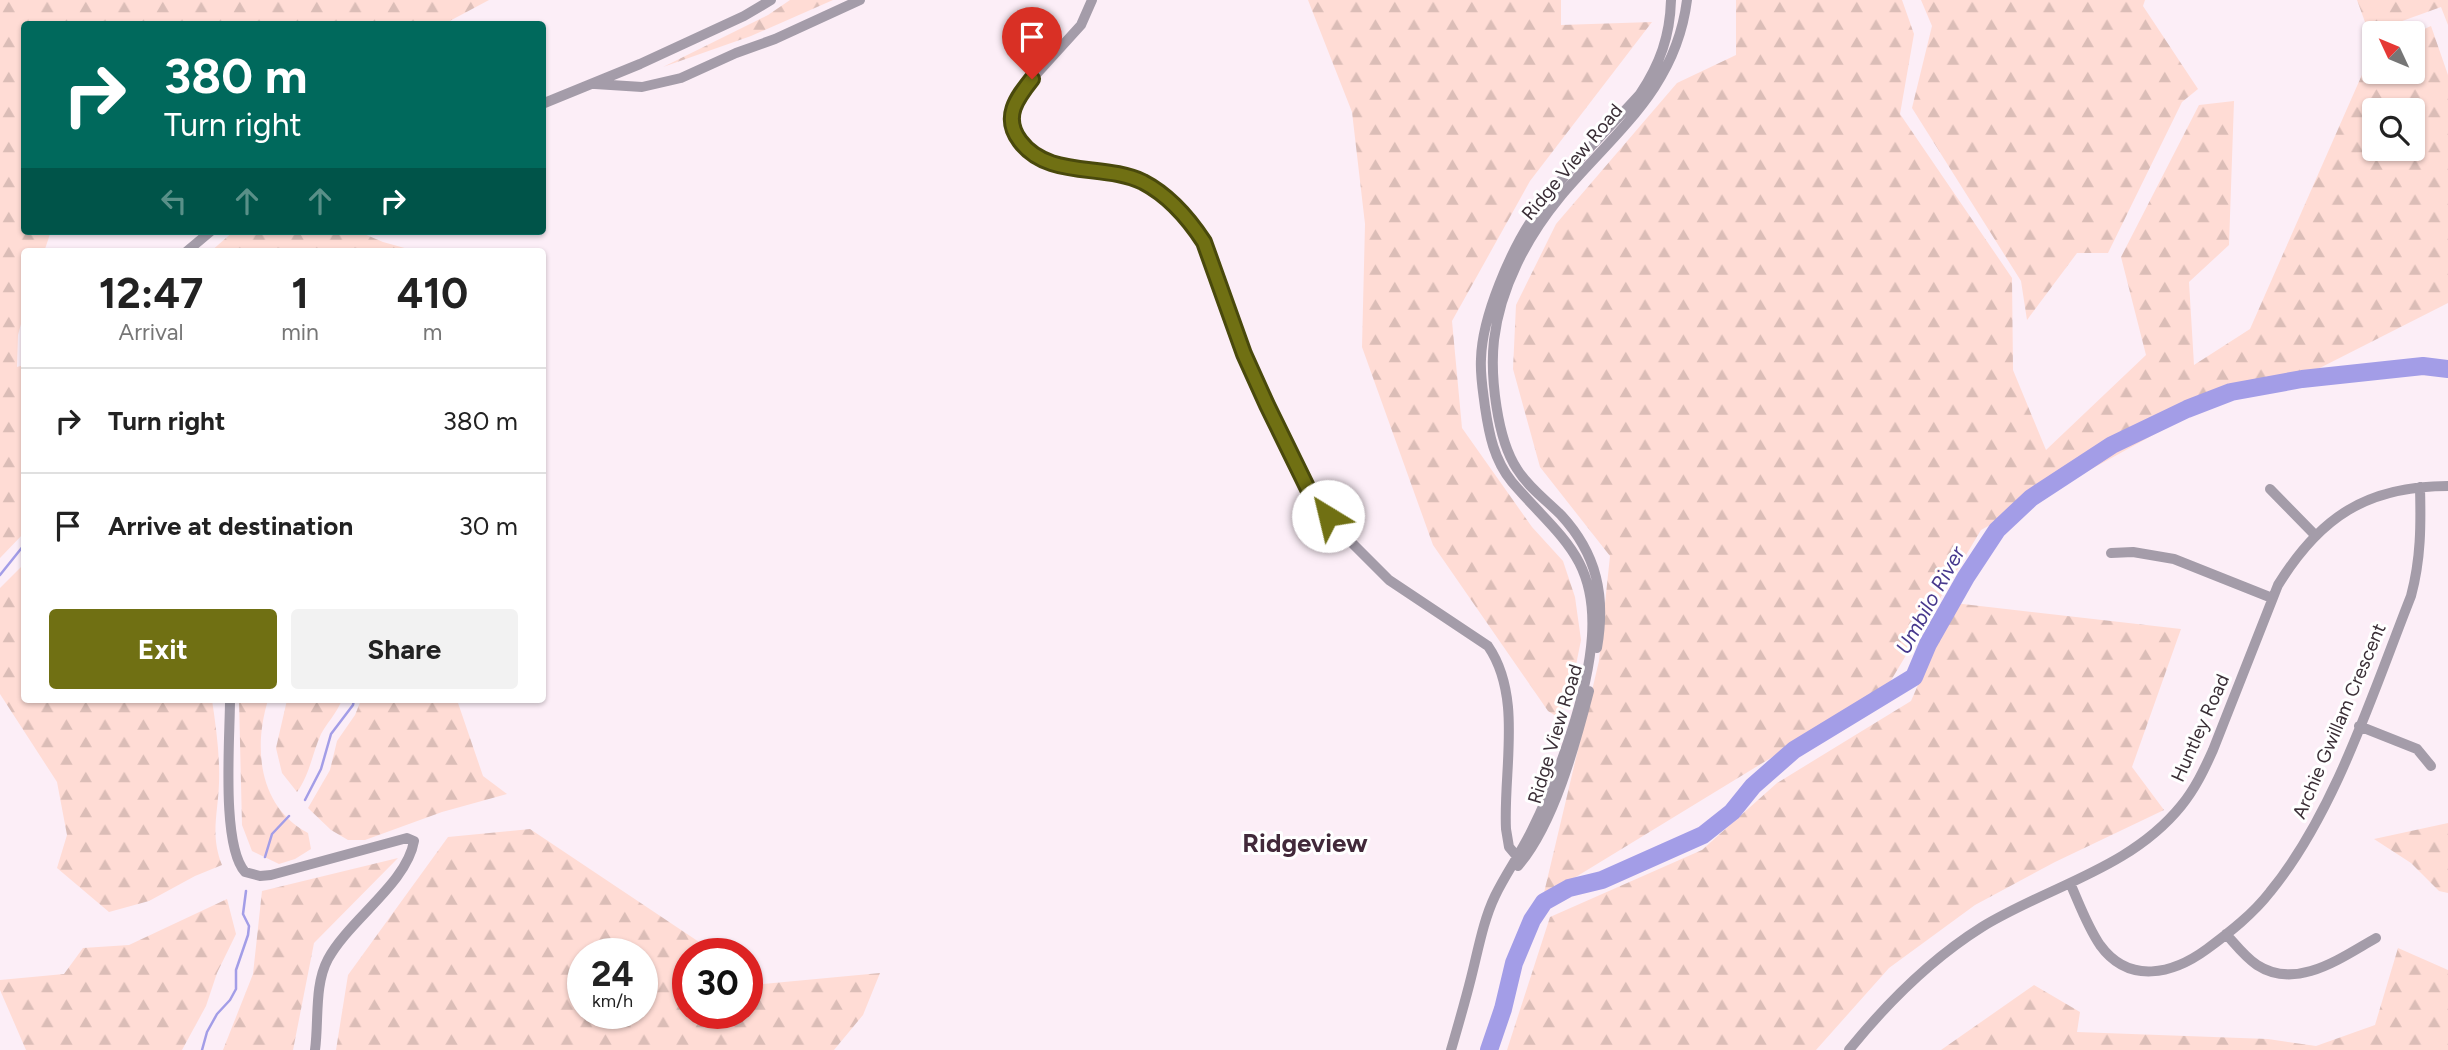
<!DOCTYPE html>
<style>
body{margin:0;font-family:Figtree,sans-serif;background:#f2f2f2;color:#222;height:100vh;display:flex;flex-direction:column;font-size:26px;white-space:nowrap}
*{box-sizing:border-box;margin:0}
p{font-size:23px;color:#767676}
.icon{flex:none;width:38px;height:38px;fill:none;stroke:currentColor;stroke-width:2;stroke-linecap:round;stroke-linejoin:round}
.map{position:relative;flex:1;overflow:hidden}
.details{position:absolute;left:21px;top:248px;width:525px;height:455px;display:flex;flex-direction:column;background:#fff;border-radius:7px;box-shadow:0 2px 5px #0004}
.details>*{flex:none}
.hud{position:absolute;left:21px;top:21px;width:525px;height:214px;border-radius:7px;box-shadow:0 2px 5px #0004;background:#00695c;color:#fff;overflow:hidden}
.needle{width:46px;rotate:314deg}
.buttons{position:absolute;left:2362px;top:21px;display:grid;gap:14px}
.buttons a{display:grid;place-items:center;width:63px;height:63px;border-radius:7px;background:#fff;box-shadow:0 2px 5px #0004;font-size:35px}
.speed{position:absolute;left:567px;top:938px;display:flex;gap:14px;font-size:35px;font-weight:700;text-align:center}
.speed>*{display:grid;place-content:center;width:91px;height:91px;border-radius:50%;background:#fff;box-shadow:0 2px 5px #0004;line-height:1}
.speed small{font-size:18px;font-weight:400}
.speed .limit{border:10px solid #d22;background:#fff;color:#111}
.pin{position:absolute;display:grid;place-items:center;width:60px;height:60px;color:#fff;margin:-72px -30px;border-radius:50% 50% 50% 0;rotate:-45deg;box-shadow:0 0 7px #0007}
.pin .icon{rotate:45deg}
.me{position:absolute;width:77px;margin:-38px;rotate:324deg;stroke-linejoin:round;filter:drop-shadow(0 0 5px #0008)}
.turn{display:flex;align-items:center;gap:24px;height:147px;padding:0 28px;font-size:32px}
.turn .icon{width:91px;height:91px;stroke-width:2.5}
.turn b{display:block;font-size:49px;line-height:60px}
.lanes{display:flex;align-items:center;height:66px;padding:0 28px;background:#0003;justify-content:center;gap:35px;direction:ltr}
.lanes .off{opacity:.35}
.eta{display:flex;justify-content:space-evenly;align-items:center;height:119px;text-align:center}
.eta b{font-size:42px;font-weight:700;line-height:49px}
.primary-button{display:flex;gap:14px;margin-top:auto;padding:14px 28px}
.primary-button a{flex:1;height:80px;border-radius:7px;background:#707013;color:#fff;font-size:28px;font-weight:700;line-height:80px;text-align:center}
.primary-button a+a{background:#f2f2f2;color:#222}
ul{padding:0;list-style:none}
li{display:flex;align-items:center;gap:21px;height:105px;padding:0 28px;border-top:2px solid #e0e0e0}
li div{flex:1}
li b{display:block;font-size:26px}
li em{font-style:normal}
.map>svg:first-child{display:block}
</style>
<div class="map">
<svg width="2448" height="1050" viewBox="0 0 2448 1050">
<defs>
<pattern id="forest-firs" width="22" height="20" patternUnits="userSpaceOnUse" patternTransform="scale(1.75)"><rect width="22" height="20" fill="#ffdcd5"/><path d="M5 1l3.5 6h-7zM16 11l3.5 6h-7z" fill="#dbbdb7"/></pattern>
</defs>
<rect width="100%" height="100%" fill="#fceef7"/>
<path fill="url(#forest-firs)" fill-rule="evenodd" d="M0,0H489L444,24H24V231H51L44,252H24V313L18,335L17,367L24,365V533L0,558Z
M790,0H833L751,36L663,67L768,15Z
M1308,0H1561V25L1652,22L1530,181L1452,321L1462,428L1532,527L1563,561L1575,597L1581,640L1573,680L1559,718L1548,711L1433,545L1362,347L1365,224L1352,112Z
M1736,0H1902L1914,34L1900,114L2012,278L2013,370L2046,450L2146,355L2121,257L2199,105L2234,101L2229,245L2189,282L2194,365L2250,329L2372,52L2375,51V72H2413V34L2431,26L2448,75V303L2300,378L2213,402L1981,530L1887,687L1543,897L1599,661L1610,556L1540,467L1513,369L1516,305L1556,224L1677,83L1736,55ZM2375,110H2413V149H2375Z
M1921,0H2145L2143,6L2198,89L2182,102L2108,253H2077L2027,320L2021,281L1912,108L1932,26Z
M2357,0H2448V25L2441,7L2369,33Z
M234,231H357L383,242L419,252H210Z
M24,564V700H212C216,727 220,755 219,783C218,814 210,835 222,865L195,876L149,901L109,912L57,868L67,835L57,782L0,694V588Z
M1954,603L2181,629L2132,767L2164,810L2055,862L1975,905L1889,968L1816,1050H1507L1550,917L1702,850L1777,783L1911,701Z
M239,700H268C253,749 259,807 308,833L311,849L295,859L279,864L252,851L242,825Z
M287,700H342C336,714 327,723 321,734C312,754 310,774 297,792L282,773L276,748Z
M361,700H457L483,776L507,794L442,812L365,840H348L331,830L308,808L330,770L337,741L355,715Z
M2448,823V893L2439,891L2411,863L2374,839Z
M530,829L717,954H688V1013H747V974L763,984L880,973L863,1015L834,1050H336L348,975L448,837ZM583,954H642V1013H583Z
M398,858L314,943L293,1050H223L253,974L262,891Z
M227,899L236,934L217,973L206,1006L182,1050H26L0,990V980L64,974L83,948L129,945Z
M2398,948L2448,970V1050H1941L2034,985L2080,1012L2077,1032L2268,1039L2316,1046L2375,1025Z"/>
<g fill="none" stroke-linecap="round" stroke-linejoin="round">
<path stroke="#a39de7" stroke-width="2.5" d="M0,575L24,545
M305,800L321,769L331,734L353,705L354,700
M265,857L272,834L289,816
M202,1050L207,1032L217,1014L230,1000L236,989V970L248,935L249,926L243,914L246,891"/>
<path stroke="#a39de7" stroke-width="18" d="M1489,1050L1503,1009L1514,963L1532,920L1544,902L1569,888L1602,880L1703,835L1732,812L1753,786L1794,750L1914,677L1928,644L1966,577L1997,530L2031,498L2112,445L2187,409L2231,392L2302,379L2423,366L2448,369"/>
<path stroke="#a49ca9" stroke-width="10" d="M1092,0L1081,25L1032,79L1016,100L1011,123L1017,138L1029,152L1051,164L1116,173L1143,182L1161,194L1181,212L1204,242L1244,354L1309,491L1348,539L1389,580L1488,646C1523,697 1503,770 1506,829L1509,847L1520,860
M595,84L642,87L681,78L736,53L775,39L860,0
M542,104L640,64L744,16L771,0
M186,252L211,231
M2270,489L2315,535
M2111,553L2133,552L2174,559L2272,598
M1597,648C1606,596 1597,554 1561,515C1546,500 1528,487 1517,469C1497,439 1490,376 1494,340C1500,288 1527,237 1560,197C1614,133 1676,89 1687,0
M230,700C230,738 221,845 245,872L260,876L271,875L407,838L414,841C407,883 349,920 328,959C314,985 319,1021 315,1050
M2359,726L2417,749L2431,766
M1518,866C1554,824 1575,745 1589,691
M2070,883C2079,903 2087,926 2100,945C2129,985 2173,974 2207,949C2230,932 2253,914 2270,892C2335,813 2373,692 2411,596C2421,559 2421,525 2420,487
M2226,934C2236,945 2245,957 2257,965C2297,991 2342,957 2376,938
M1451,1050C1458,1026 1465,1002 1471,978C1478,951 1483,921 1495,896C1506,873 1521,853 1532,830C1558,777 1588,696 1592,636C1597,556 1558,536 1512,482C1494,460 1489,434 1485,407C1483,391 1480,375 1481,359C1482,316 1511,250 1535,215C1564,171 1605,133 1640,94C1660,64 1670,36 1671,0
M1849,1050C1887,1003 1931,959 1982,927C2049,886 2130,869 2181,806C2195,789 2204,770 2213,750L2278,585C2320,517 2367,486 2448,486"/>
</g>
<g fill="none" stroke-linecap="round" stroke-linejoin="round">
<defs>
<path id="route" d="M1032,79C1017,98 1002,117 1020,141C1048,179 1104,163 1143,182C1168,195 1189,219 1204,242L1244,354L1267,405L1309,491L1328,516"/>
</defs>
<use href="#route" stroke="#49490c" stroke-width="18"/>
<use href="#route" stroke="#707013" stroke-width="12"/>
</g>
<g text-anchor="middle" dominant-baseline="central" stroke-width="6" stroke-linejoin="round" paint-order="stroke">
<g font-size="19" fill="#3a2e36" stroke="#fff">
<text transform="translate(1572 162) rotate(-50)">Ridge View Road</text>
<text transform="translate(2339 721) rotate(-67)">Archie Gwillam Crescent</text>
<text transform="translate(2200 728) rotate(-66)">Huntley Road</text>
<text transform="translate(1555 734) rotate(-73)">Ridge View Road</text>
</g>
<g font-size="21" font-style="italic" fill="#47388d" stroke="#fff">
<text transform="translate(1930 600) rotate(-61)">Umbilo River</text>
</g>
<g font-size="26" font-weight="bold" fill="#42293a" stroke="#fff">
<text x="1305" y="843">Ridgeview</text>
</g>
</g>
</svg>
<div class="buttons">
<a><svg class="needle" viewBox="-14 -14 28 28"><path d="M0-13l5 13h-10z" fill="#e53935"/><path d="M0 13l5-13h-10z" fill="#767676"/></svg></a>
<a><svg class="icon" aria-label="search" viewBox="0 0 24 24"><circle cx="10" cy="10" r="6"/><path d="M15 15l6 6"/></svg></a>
</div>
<div class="speed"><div>24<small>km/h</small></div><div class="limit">30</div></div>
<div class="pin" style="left:1032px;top:79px;background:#d93025"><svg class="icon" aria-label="arrive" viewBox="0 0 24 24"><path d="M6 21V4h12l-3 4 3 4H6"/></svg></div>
<svg class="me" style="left:1328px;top:516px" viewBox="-20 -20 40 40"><circle r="19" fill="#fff"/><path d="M0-13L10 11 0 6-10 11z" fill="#707013"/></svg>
<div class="hud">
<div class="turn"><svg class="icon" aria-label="right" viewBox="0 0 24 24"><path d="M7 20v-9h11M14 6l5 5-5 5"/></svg><div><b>380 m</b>Turn right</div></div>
<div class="lanes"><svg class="icon off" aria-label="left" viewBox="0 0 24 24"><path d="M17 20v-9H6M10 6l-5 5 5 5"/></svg><svg class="icon off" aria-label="ahead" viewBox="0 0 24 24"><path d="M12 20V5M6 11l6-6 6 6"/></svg><svg class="icon off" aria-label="ahead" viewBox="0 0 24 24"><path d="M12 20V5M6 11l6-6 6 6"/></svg><svg class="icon" aria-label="right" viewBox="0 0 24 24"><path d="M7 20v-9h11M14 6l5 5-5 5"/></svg></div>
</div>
<section class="details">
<div class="eta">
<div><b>12:47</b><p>Arrival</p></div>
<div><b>1</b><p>min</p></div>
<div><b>410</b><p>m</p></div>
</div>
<ul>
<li><svg class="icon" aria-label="right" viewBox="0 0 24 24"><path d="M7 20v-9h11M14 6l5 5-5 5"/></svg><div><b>Turn right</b></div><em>380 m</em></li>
<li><svg class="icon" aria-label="arrive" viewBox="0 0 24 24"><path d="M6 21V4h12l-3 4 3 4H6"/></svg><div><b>Arrive at destination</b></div><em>30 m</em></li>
</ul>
<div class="primary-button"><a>Exit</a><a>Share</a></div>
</section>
</div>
